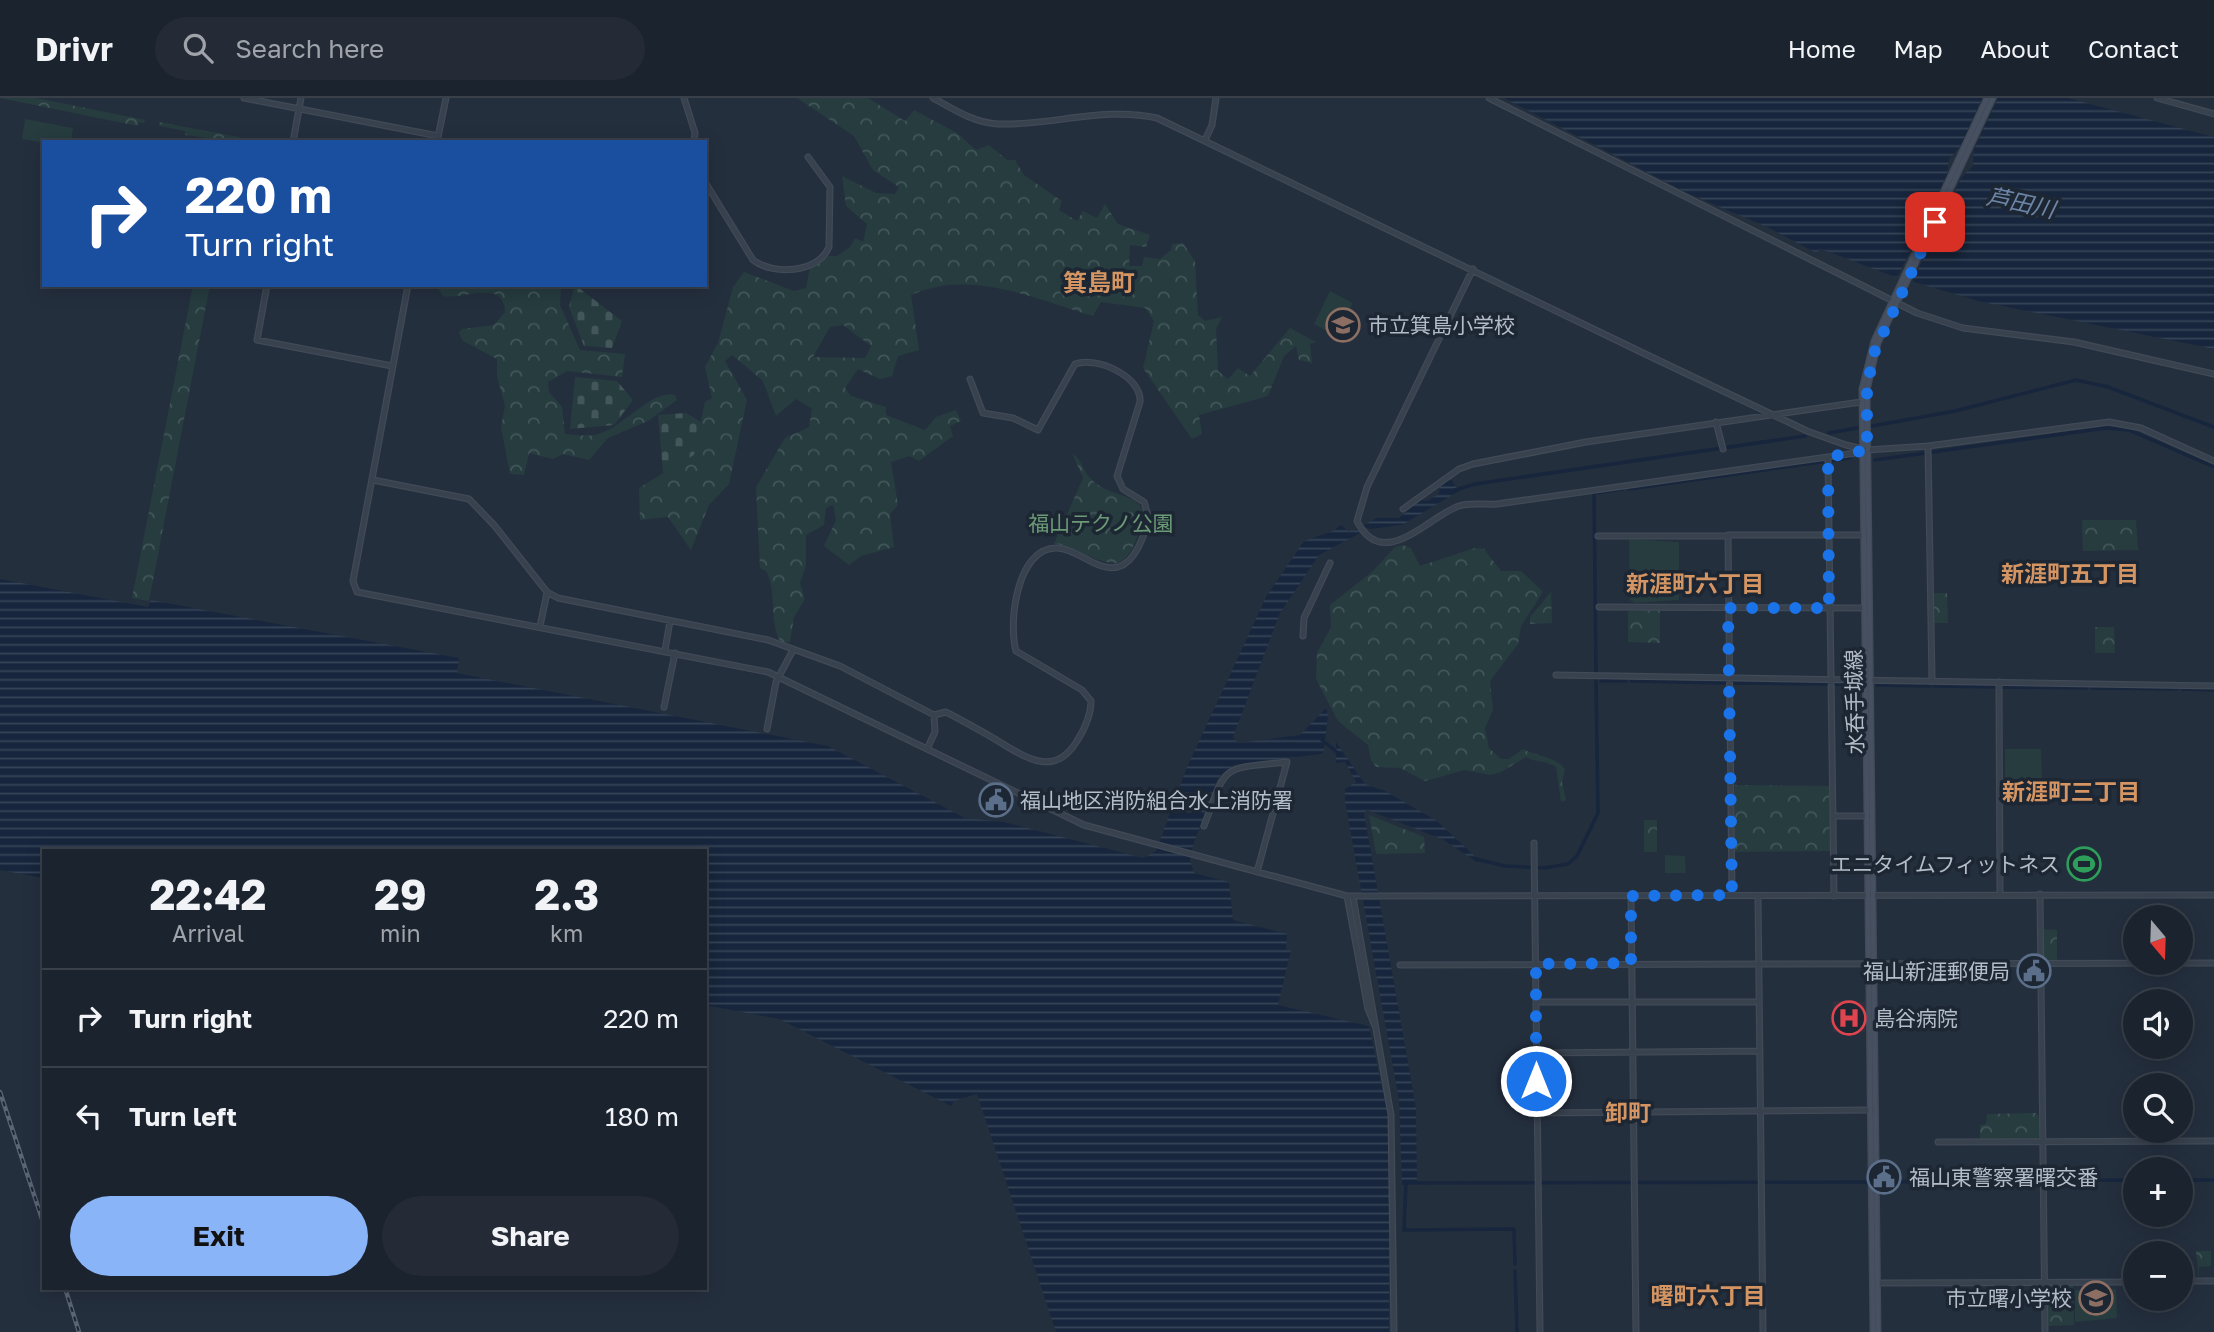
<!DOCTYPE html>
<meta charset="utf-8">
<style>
body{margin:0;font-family:"Golos Text","Noto Sans JP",sans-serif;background:#242b36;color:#f1f3f6;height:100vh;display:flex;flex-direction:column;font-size:26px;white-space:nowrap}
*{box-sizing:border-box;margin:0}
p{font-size:23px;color:#a0a4aa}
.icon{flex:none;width:38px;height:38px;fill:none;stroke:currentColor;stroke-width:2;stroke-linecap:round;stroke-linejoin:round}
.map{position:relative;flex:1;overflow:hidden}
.side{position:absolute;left:42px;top:751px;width:665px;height:441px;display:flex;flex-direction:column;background:#1b232e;border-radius:0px;box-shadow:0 4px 18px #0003,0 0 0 2px #39404a}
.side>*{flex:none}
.top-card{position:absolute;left:42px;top:42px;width:665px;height:147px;border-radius:0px;box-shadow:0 4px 18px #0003,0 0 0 2px #39404a;background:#1a4fa0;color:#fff;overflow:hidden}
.needle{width:46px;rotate:161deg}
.fabs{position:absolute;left:2123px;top:807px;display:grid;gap:14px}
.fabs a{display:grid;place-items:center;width:70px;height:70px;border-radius:50%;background:#1b232e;box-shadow:0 4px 18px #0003,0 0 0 2px #39404a;font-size:35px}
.pin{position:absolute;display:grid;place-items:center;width:60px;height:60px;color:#fff;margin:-30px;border-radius:14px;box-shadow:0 4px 10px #0006}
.me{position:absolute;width:77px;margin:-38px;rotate:0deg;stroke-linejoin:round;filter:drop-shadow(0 0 5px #0008)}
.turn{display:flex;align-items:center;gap:24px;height:147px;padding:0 28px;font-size:32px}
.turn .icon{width:91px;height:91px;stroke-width:2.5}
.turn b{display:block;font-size:49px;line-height:60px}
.eta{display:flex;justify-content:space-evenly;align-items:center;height:119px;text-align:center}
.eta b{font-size:42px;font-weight:700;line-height:49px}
.action{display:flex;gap:14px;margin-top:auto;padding:14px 28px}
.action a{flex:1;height:80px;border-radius:42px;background:#8ab4f8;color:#111;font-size:28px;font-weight:700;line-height:80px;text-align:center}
.action a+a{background:#242b36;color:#f1f3f6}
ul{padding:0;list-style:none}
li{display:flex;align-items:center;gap:21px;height:98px;padding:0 28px;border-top:2px solid #39404a}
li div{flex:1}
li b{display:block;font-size:26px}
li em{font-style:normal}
header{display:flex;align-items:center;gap:42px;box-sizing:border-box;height:98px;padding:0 35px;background:#1b232e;border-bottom:2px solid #39404a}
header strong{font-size:33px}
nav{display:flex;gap:38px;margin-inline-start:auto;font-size:24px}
.search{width:490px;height:63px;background:#242b36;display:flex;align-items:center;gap:18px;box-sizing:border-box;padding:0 24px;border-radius:38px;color:#a0a4aa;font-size:26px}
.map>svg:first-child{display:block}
</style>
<header>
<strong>Drivr</strong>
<div class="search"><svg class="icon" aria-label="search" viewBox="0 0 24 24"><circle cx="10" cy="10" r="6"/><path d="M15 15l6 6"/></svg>Search here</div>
<nav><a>Home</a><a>Map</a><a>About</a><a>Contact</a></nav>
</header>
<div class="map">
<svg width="2214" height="1234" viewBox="0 0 2214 1234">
<defs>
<pattern id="forest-crowns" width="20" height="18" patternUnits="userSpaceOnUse" patternTransform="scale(1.75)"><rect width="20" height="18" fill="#263c3f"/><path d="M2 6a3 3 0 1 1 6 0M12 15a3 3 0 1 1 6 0" fill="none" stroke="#435659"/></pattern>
<pattern id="cemetery-stones" width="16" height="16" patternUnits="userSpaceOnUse" patternTransform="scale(1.75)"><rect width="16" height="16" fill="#263c3f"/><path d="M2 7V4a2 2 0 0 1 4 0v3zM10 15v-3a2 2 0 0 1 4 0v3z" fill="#435659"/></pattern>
<pattern id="water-rules" width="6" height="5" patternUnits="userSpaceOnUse" patternTransform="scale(1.75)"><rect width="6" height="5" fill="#17263c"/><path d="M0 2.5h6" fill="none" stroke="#364457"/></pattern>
</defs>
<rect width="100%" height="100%" fill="#242f3e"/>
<path fill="#32303f" d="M1833,903L1865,904V934H1833Z"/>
<path fill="#263c3f" d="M25,21L73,30L71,44L44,45L22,41Z
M1330,193L1353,205L1334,237L1314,226Z
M1629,441L1679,444V502L1635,505L1630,502Z
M2005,651H2041L2043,706H2005Z
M1665,757L1685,758L1686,775H1665Z
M2116,1191L2117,1220L2075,1224V1192Z"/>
<path fill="url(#forest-crowns)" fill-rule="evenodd" d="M0,0H36L145,22L144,25L139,24L138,28Z
M797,0H868L905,23L914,12L957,35L976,52L989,47L1007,62H1015L1024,77L1062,103L1059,112L1077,123L1083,113L1097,120L1105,106L1118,126L1150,137L1146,149L1130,147L1129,168H1142L1144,159L1160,161L1171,152L1172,146L1183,145L1195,163L1198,217L1205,223L1222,219L1216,231L1218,273L1228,281L1238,270L1250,278L1290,230L1316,244L1310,246L1312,265L1299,262L1296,248L1284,258L1268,298L1199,317L1202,336L1192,341L1143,270L1154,223L1145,210L1101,204L1093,218C1036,201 969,170 911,197L919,252L898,258L892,278L880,281L858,271L845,290L851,298L886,309V317L925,332L936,319L956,312L961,323L950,328L953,338L919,363L909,358L891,364L898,407L890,416L894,449L861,458L849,467L824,448L836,422L833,407L826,410L824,427L806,437V467L800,485L805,501L794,519L790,544L781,545C768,523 778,495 766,473L760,470L756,389L785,340L809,329L812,311L796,301L776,318L763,283L732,257L725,263L747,302L729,386L709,407L691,452L668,419L640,422L639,390L694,356L705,304L712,300L705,269L718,245L733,189L744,174L794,193L806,190L810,169L828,158H837L850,149L855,140L863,144L867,126L846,108L842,78L876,95L895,96L899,89L873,72L854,38ZM843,227L871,248L865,260L813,259L830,229Z
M159,24L239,39L238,44L185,37V33L159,28Z
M193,187H210L149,503L132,500Z
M436,187H561L560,207L580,252L625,256L622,279L567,273L548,284L549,294L562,309L565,336C575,337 589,339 598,336C621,331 653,290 675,297L677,302L648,323L608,340L589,362L563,356L553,361L529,355L524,377L510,376L501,329L505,308L497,279V261L463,243L459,235L462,231L494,227L505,214C504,180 464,202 443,198Z
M1072,355C1083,363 1083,374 1092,382C1114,404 1159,392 1138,438C1133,449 1129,459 1119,465C1095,467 1077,447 1054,446L1083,380Z
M2082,422H2136L2138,452L2083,453Z
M1403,447L1411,450L1420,468L1475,450L1484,451L1501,473H1521L1543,494L1521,528L1518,546L1490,583L1493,612L1485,630L1489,650L1501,661H1509L1523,651C1536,658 1556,659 1565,671L1562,684L1566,702L1561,704L1556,669C1547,662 1536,665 1526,659L1501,674L1490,677L1465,672L1425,683L1400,670L1376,669L1371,662L1368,647L1338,623L1316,581L1317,555L1331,529L1330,507L1373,473L1395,449Z
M1551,494L1552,525L1530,526V519Z
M1933,495H1947L1948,525H1933Z
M1660,512V545L1628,544V513Z
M2095,529H2114L2115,555H2095Z
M1735,687L1829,688L1830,753L1735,754Z
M1369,717L1424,739L1425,755L1376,756Z
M1644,722H1657V754H1644Z
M2040,831L2057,832V864H2041Z
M2036,1015L2039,1019L2040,1038L2036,1041H1980V1027L1986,1026L1987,1016Z
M2196,1153H2211V1168L2199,1169V1183Z
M2049,1186H2073L2074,1227L2047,1228Z"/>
<path fill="url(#cemetery-stones)" d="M575,187L622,223L612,250L584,248L569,209Z
M575,279L617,283L633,302L614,327L570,331Z
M686,315L701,324L694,357L663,375L658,317Z"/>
<path fill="url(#water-rules)" d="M1504,0H2068L2214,39V251L1978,203L1887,176L1821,151L1816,155L1769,130L1687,95Z
M1450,380L1459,393L1402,427L1370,431L1362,428L1377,420H1399L1420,402L1427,403L1439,396L1440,387Z
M1341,427L1348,433L1358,431L1360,435L1319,457L1280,515L1233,639L1238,645L1300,637L1326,610L1328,617L1324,653L1322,656L1234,667L1218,680L1192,750L1190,762L1194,775L1229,784L1233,822L1287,836L1286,851L1291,852L1278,907L1369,928L1390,1027L1389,1234H1056L977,996L954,1003L951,1008L779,921L705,907V752H44V780L0,772V481L148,509L151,502L459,560L457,575L828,648L965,720L1004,724L1143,760L1156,753L1187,669L1266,499L1304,443L1333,433Z
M1336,644L1365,686L1385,693L1437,723L1479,762L1477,764L1442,741L1367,712L1364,715L1416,1010L1417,1086L1402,1087L1399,1002L1345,703V691L1356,684L1345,664L1336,665Z"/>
<path fill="#242f3e" d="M1982,0H1998L1974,51L1973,68L1961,80L1911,187L1896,182L1947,77L1949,61L1960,49Z"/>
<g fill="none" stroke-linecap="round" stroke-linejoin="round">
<path stroke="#17263c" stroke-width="3.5" d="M1872,328L1955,313L2076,282L2108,289L2214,329
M1829,335L1857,330
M1875,362L2106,330L2129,332L2214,369
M1629,391L1850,360
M1455,392L1475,386L1805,338
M1596,575L1594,395L1623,391
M1601,583H1626
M1631,583L1725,585
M1732,585L1828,586
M1833,586L1859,587
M1877,587L1930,588
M1934,588L1998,589
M2002,589L2087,590
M2092,590L2177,591
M2182,591L2214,592
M1322,642L1338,655
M1476,761L1505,768L1544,770L1568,766L1577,758L1598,715L1596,583
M2180,1082H2214
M1406,1084L1404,1132L1514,1131L1515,1166
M1882,1084L2135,1082
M1414,1085L1867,1084
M1515,1173L1517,1234"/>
<defs>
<path id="tertiary" d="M244,0L438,38
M684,0L695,35L694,44
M933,0C953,11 974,25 998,26C1051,28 1104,8 1157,20L1643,255L1807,333L1846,347L1867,352L1928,348L2109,324L2141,330L2214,363
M1489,0L1917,215L1963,230L2074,244L2214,276
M2157,0L2214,16
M1205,42L1212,27L1216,0
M293,44L301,0
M437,44L446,0
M705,84L753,162C772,177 818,176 829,149L830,89L808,59
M1473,171L1367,389L1357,423C1383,475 1429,418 1459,408C1470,404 1485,407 1497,406L1863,354
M267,187L257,242L392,268
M408,187L353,483L357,494L768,574L1084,727L1347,798L2214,797
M1716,324L1723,351
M1928,348L1932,583
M1828,359L1834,798
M373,382L469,401L494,427L547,494L558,500L768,542L840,568L934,617L935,634L927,651
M1403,411L1459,371L1473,366L1586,344L1861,304
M1728,437H1867
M1598,438H1728L1732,797
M1599,509L1868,510
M540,528L547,495
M1303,538L1304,520L1330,465
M665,552L670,523
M1556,577L2214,588
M1999,584L2000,797
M664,609L675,555
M934,617L946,614C961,622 978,631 993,640C1021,656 1053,683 1077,643C1084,632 1091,616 1091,603L1082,592L1016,553C1008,524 1017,449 1057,450C1079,451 1096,474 1118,469C1136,464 1144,437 1149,421L1144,404L1123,391L1117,378L1140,304C1142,278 1096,258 1075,266L1038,332L1013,320L983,315L970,281
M767,631L776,584L793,552
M1833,718H1870
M1204,728C1227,665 1220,671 1287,664L1257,774
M1534,745L1540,1234
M2040,796L2045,1234
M1347,798L1368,911L1375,928
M1631,798L1636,1234
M1758,798L1763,1234
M1353,799L1391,1017L1394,1234
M1400,867L2214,865
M1536,904H1759
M1536,955L1760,953
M1537,1015L1875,1012
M1938,1044L2214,1043
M2180,1183H2214
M1877,1185L2135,1184"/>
<path id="secondary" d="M1873,1234L1862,291L1874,243L1987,0
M1878,1234L1867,292L1878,245L1993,0"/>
</defs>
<use href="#tertiary" stroke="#414a57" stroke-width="7"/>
<use href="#secondary" stroke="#414a57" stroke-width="7"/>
<use href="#tertiary" stroke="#38414e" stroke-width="4.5"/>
<use href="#secondary" stroke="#465061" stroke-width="4.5"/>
<defs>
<path id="rail" d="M0,994L44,1127
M65,1190L79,1234"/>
</defs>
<use href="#rail" stroke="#5a6575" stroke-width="4.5"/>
<use href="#rail" stroke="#1d2633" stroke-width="2" stroke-dasharray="5" stroke-linecap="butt"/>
</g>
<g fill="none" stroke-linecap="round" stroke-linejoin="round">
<path stroke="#1a73e8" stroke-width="12" stroke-dasharray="0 21.6" d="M1536,983V866L1631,865V798L1732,797L1728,510H1829L1828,359L1867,352V292L1873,257L1935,124"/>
</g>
<defs>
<symbol id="school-ring" viewBox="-11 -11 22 22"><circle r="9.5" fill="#1d2633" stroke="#8d6e63" stroke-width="1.5"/><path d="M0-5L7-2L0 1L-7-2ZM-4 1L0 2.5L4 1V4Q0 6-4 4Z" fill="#8d6e63"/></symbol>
<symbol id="civic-ring" viewBox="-11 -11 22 22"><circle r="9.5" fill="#1d2633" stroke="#5c6f8a" stroke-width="1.5"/><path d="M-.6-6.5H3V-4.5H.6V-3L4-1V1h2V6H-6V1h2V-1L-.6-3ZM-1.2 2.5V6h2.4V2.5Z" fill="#5c6f8a"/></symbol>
<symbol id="stadium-ring" viewBox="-11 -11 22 22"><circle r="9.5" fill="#1d2633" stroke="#2e9e5b" stroke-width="1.5"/><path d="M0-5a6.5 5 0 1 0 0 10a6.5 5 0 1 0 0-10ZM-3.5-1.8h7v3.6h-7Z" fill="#2e9e5b"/></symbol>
<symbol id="hospital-ring" viewBox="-11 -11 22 22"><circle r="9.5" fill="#1d2633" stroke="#e0444e" stroke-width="1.5"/><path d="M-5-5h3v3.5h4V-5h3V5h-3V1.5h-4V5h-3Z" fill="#e0444e"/></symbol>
</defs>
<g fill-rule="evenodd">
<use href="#school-ring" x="1324" y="208" width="38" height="38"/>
<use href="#civic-ring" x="977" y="683" width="38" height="38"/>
<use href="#stadium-ring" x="2065" y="747" width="38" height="38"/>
<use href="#civic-ring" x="2015" y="854" width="38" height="38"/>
<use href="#hospital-ring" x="1830" y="901" width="38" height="38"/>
<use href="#civic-ring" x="1865" y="1060" width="38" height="38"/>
<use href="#school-ring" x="2077" y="1181" width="38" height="38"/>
</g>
<g text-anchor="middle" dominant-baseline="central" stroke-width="7" stroke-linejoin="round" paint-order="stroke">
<g font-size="21" fill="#b4bcc9" stroke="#1d2633" text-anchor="start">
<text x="1368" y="227">市立箕島小学校</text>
<text x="1020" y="702">福山地区消防組合水上消防署</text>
<text x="2060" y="766" text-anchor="end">エニタイムフィットネス</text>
<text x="2010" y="873" text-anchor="end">福山新涯郵便局</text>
<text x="1874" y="920">島谷病院</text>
<text x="1909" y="1079">福山東警察署曙交番</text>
<text x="2072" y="1200" text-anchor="end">市立曙小学校</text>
</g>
<g font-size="21" fill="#6b9a76" stroke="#1d2633">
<text x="1101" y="425">福山テクノ公園</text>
</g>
<g font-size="21" fill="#b4bcc9" stroke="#1d2633">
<text transform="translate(1854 604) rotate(-91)">水呑手城線</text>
</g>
<g font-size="23" font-style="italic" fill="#6d86a8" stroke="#1d2633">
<text transform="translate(2021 104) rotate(12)">芦田川</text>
</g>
<g font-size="23" font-weight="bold" fill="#d59563" stroke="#1d2633">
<text x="2070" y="475">新涯町五丁目</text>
<text x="1695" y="485">新涯町六丁目</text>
<text x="2071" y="693">新涯町三丁目</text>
<text x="1628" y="1014">卸町</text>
<text x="1708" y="1197">曙町六丁目</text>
</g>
<g font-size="24" font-weight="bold" fill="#d59563" stroke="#1d2633">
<text x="1099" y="183">箕島町</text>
</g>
</g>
</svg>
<div class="fabs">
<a><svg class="needle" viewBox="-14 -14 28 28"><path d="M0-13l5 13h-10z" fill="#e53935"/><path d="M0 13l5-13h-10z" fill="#a0a4aa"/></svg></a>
<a><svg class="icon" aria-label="sound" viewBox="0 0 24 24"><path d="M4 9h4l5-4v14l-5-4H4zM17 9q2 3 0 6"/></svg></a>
<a><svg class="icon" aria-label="search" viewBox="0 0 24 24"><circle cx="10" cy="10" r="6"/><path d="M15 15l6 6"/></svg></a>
<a>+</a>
<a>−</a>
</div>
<div class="pin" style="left:1935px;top:124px;background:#d93025"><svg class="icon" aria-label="arrive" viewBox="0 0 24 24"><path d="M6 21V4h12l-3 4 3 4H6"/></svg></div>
<svg class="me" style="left:1536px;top:983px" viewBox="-20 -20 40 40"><circle r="17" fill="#1a73e8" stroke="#fff" stroke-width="3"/><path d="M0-11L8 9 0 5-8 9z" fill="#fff"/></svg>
<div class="top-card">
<div class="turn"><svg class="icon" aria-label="right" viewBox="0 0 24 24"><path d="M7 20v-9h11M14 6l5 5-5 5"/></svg><div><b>220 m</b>Turn right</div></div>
</div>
<section class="side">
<div class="eta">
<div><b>22:42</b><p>Arrival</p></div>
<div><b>29</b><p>min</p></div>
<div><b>2.3</b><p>km</p></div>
</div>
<ul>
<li><svg class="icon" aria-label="right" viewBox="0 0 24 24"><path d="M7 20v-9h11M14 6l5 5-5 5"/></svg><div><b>Turn right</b></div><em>220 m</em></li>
<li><svg class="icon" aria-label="left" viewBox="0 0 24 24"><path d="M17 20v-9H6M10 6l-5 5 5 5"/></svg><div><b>Turn left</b></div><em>180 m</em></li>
</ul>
<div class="action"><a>Exit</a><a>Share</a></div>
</section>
</div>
